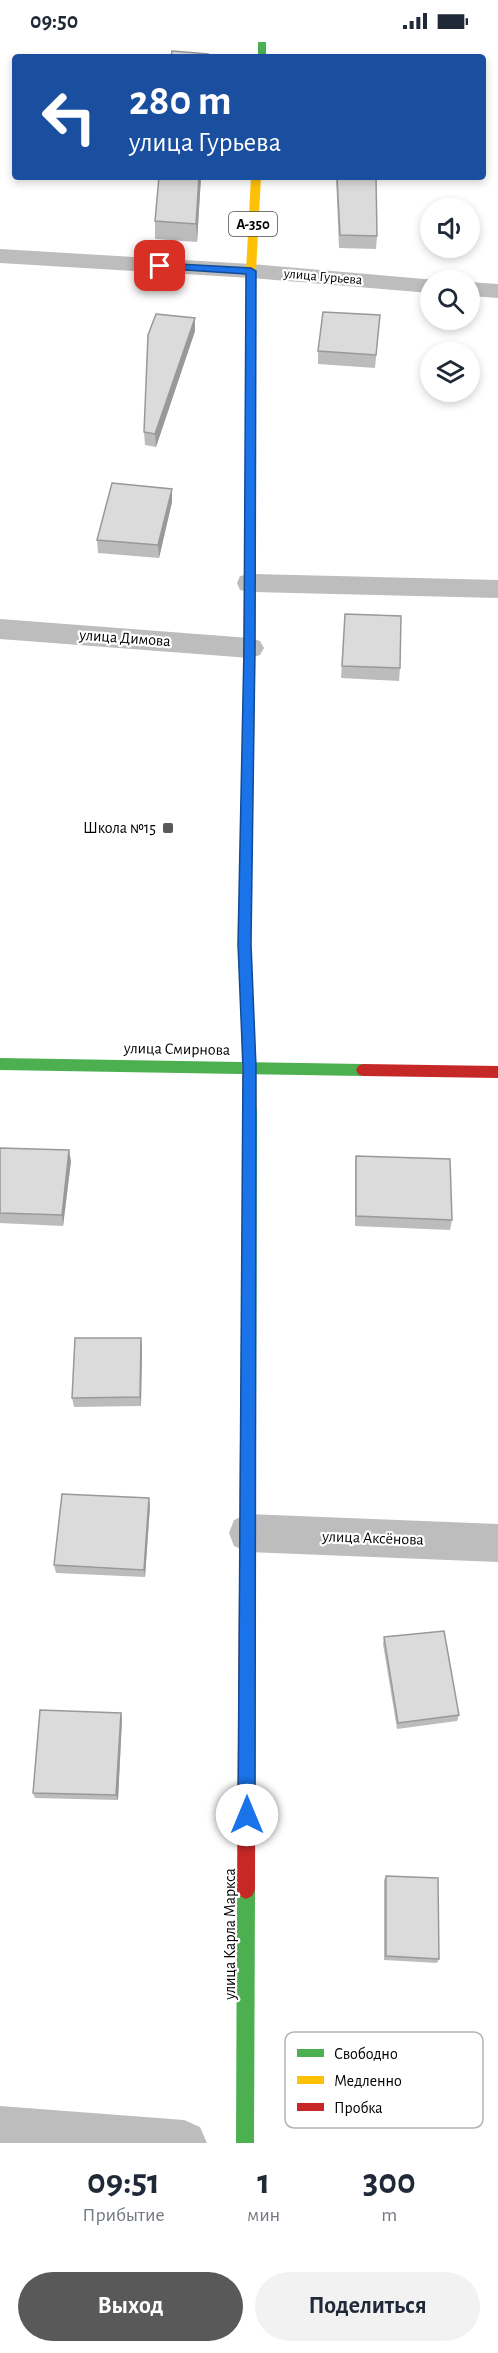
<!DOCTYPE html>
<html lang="ru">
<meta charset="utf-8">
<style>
body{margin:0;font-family:"Alegreya Sans",sans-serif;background:#f2f2f3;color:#1f2937;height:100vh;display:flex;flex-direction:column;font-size:22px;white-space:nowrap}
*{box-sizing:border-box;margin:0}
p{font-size:20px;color:#747a83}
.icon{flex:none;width:33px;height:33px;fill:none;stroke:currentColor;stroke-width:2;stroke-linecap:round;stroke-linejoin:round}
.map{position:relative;height:2101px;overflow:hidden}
.details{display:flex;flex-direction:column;background:#fff;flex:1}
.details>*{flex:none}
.hud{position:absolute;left:12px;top:12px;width:474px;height:126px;border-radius:6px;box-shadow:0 3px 9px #0003;background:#1a4fa0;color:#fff;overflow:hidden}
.fabs{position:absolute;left:420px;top:156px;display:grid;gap:12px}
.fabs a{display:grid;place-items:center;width:60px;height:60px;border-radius:50%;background:#fff;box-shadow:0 3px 9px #0003;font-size:30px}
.pin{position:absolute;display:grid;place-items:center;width:51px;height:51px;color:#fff;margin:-26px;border-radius:12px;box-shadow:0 3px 9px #0006}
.me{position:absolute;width:66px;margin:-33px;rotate:0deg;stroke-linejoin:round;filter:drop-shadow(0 0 4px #0008)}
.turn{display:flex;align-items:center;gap:21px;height:126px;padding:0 18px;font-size:27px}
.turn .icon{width:78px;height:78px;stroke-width:2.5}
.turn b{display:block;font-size:42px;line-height:51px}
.eta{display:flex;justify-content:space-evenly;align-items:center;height:102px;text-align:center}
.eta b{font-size:36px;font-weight:700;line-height:42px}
.action{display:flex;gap:12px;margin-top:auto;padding:12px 18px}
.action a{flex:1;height:69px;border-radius:36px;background:#595959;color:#fff;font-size:24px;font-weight:700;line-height:69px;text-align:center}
.action a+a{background:#f2f2f3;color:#1f2937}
.status{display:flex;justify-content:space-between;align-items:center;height:42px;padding:0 30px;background:#fff;direction:ltr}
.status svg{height:16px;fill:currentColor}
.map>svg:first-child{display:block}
</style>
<div class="status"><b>09:50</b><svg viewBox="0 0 49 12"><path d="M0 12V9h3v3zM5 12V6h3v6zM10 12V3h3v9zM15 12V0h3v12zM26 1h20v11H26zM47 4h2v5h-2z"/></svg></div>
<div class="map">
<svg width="498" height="2101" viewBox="0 0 498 2101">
<rect width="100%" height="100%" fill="#fff"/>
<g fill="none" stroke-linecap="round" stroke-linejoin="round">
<path fill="#bdbdbd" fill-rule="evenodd" d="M0,207L251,222L436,238H430V251L251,236L0,221Z
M470,240L498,242V256L470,254Z
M250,532L498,538V556L250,550L240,548L237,541L240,534Z
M0,577L250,596L260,599L264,606L260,613L250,616L0,597Z
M248,1472L498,1482V1520L248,1510L234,1504L229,1491L234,1478Z
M0,2064L184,2078L200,2085L207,2101H0Z"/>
<path fill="#4caf50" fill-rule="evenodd" d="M258,0H266V15H258Z
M0,1016L363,1022L368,1024L370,1028L368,1032L363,1034L0,1028Z
M250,1061L255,1063L257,1067L256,1400L253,1405L248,1407L243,1405L240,1400L243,1067L245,1063Z
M246,1839L252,1842L255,1848L254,2101H236L237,1848L240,1842Z"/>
<path fill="#ffc107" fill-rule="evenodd" d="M251,135H261L256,229V387L251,390L246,387V229Z
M249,639L255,643L251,902L257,1067L255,1071H245L243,1067L239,902L243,643Z"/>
<path fill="#c62828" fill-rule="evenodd" d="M251,384L256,387L255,643L249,647L243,643L246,387Z
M363,1022L498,1024V1036L363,1034L358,1032L356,1028L358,1024Z
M248,1393L253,1395L256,1400L255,1848L252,1854L246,1857L240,1854L237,1848L240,1400L243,1395Z"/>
</g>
<path fill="#bcbcbc" d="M159,135H201L197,200L155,197V179Z
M336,135H376L377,194L376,207L339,206Z
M380,273L375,326L318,322V309Z
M195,276V289L156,405L145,403L144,390Z
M172,460L159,516L98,511L97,498Z
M345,572L400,626L399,639L341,636Z
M0,1106L71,1119L63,1184L0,1181Z
M356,1114L452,1178L450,1188L355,1184V1125Z
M141,1296L142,1305L141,1364L74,1365L72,1356Z
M150,1464L145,1535L56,1531L54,1523Z
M384,1595L459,1673L457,1679L397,1687L383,1602Z
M121,1671L122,1677L118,1758L35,1756L33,1751Z
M386,1834L439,1917L437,1921L384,1918V1838Z"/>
<path fill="#999" d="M199,135H201L197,200L196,182Z
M195,276V289L156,405L155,392Z
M172,447V460L159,516L158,503Z
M69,1108L71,1119L63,1184L62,1173Z
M141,1296L142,1305L141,1364L140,1355Z
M149,1456L150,1464L145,1535L144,1528Z
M121,1671L122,1677L118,1758L116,1753Z"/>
<path fill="#dbdbdb" stroke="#999" stroke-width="1.5" d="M172,9L208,12V15H171Z
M159,135H199L196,182L155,179Z
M337,135H376L377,194L340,193Z
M323,270L380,273L376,313L318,309Z
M156,272L195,276L155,392L144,390L148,293Z
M112,441L172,447L158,503L97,498Z
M345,572L401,574L400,626L342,624Z
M0,1106L69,1108L62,1173L0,1171Z
M356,1114L450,1117L452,1178L356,1174Z
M75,1296H141L140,1355L72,1356Z
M62,1452L149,1456L144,1528L54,1523Z
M444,1589L459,1673L398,1681L384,1595Z
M40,1668L121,1671L116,1753L33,1751Z
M386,1834L438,1836L439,1917L386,1914Z"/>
<path fill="#1a73e8" stroke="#114b97" stroke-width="1.5" d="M160,221L251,226L256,229L255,606L251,902L256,1025L255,1773L253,1779L247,1781L241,1779L238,1773L243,1025L238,902L244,606L246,232L156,226V222Z"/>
<rect fill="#595959" stroke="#fff" stroke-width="2" x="162" y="780" width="12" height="12" rx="3"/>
<g text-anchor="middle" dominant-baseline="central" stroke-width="4.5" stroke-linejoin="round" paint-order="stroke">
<g font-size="14" fill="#000" stroke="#fff">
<text transform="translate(323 235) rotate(5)">улица Гурьева</text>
</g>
<rect fill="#fff" stroke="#4c4c4c" stroke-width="1.5" x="229" y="170" width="48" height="24" rx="4.5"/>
<g font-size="15" font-weight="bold" fill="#000">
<text x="253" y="182">А-350</text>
</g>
<g font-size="16" fill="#000" stroke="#fff">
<text transform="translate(125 596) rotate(4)">улица Димова</text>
<text transform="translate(177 1007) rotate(1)">улица Смирнова</text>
<text transform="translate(373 1496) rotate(2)">улица Аксёнова</text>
<text transform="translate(230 1892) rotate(-90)">улица Карла Маркса</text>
</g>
<g font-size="16" fill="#000" stroke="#fff" text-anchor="end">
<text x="156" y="786">Школа №15</text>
</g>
</g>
<rect x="285" y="1990" width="198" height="96" rx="9" fill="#fff" stroke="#b2b2b2" stroke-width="1.5"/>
<rect x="297" y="2007" width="27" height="8" fill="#4caf50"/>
<rect x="297" y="2034" width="27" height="8" fill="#ffc107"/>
<rect x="297" y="2061" width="27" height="8" fill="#c62828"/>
<g font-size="16" fill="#000">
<text x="334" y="2017">Свободно</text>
<text x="334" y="2044">Медленно</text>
<text x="334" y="2071">Пробка</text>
</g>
</svg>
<div class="fabs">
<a><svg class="icon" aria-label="sound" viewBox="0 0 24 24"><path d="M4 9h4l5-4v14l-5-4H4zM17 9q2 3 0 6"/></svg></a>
<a><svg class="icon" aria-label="search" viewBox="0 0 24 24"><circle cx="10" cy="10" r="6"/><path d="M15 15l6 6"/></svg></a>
<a><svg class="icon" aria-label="layers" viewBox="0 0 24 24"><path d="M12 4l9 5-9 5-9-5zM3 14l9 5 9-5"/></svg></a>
</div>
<div class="pin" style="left:160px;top:224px;background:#d93025"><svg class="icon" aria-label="arrive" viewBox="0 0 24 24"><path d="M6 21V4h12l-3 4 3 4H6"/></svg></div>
<svg class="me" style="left:247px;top:1773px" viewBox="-20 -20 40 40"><circle r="19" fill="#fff"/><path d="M0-13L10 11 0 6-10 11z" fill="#1a73e8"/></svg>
<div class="hud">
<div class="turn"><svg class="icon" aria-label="left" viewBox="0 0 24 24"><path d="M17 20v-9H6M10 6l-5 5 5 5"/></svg><div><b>280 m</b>улица Гурьева</div></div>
</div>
</div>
<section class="details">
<div class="eta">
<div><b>09:51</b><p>Прибытие</p></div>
<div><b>1</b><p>мин</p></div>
<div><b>300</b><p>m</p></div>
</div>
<div class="action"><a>Выход</a><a>Поделиться</a></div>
</section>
